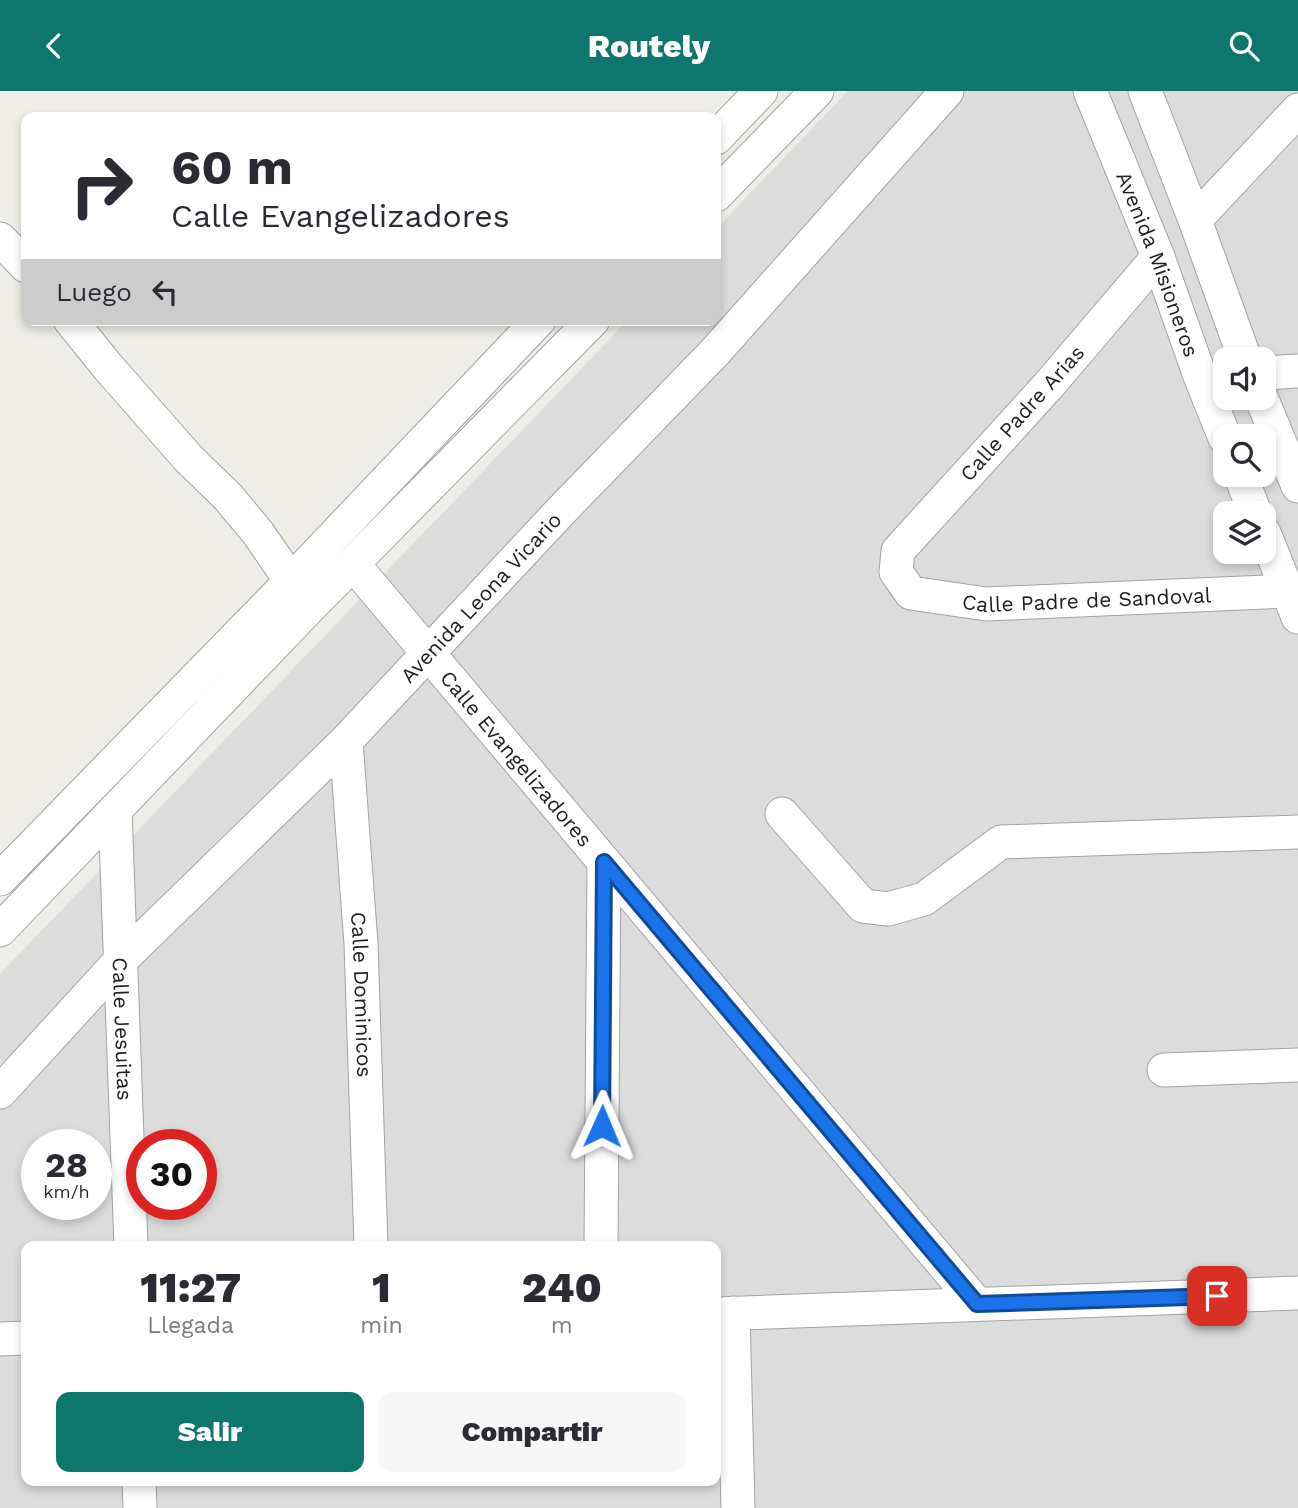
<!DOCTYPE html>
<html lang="es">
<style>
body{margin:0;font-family:"Work Sans",sans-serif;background:#f7f7f7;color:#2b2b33;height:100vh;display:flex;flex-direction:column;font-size:26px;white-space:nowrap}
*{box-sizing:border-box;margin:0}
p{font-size:23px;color:#7c7c81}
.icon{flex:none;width:38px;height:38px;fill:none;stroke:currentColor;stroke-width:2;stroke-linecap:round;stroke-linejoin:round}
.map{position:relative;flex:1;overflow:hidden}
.side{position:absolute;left:21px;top:1150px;width:700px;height:245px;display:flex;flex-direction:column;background:#fff;border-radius:14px;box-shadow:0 4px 10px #0003}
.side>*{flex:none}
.hud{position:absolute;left:21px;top:21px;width:700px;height:214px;border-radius:14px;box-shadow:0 4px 10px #0003;background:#fff;color:#2b2b33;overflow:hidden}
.buttons{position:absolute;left:1213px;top:256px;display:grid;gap:14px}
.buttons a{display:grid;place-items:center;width:63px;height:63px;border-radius:14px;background:#fff;box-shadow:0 4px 10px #0003;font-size:35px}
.speed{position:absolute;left:21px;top:1038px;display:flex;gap:14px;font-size:35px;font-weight:700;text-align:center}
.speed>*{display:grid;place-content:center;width:91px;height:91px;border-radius:50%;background:#fff;box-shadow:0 4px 10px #0003;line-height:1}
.speed small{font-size:18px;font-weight:400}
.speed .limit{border:10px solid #d22;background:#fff;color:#111}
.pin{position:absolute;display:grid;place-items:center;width:60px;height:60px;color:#fff;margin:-30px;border-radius:14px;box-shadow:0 4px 10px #0006}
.me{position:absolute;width:77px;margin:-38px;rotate:1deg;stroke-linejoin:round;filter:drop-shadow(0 0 5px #0008)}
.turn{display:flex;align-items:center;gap:24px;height:147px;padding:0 35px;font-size:32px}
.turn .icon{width:91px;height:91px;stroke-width:2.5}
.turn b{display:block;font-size:49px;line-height:60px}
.then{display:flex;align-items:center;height:66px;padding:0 35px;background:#0003;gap:14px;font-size:26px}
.eta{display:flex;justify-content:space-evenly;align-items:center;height:119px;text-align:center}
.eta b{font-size:42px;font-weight:800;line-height:49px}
.button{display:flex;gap:14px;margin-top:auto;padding:14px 35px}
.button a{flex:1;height:80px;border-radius:14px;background:#0f766e;color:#fff;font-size:28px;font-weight:800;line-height:80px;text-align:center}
.button a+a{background:#f7f7f7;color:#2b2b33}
header{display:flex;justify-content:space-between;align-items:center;height:91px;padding:0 35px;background:#0f766e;color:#fff;font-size:32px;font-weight:800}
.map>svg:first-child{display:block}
</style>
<header><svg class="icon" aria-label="back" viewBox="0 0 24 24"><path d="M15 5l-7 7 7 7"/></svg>Routely<svg class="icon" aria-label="search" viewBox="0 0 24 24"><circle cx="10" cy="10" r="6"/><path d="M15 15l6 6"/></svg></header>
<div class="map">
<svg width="1298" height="1417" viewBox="0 0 1298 1417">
<rect width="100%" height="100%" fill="#efede7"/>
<path fill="#dddcdc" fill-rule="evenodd" d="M848,0H1298V1417H0V883L628,229H716V138ZM1225,268H1264V306H1225ZM1225,345H1264V383H1225ZM1225,422H1264V460H1225ZM37,1054H96V1113H37ZM142,1054H201V1113H142ZM26,1155H716V1390H26Z"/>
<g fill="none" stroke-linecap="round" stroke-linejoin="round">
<defs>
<g id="minor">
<path id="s1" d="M1090,0L1158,166L1200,285L1225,347"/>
<path d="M1145,0L1195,129L1245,268"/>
<path d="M716,47L761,0"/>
<path d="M716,104L817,0"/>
<path d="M1195,129L1298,19"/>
<path d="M0,148L26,175"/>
<path id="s2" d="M1158,166L1048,295L898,460L896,481L911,502L986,513L1287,500"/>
<path d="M70,229L108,276L188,367L228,406L258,442L291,490"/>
<path d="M1264,282L1298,280"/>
<path d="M1261,306L1298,395"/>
<path d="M1240,383L1255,422"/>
<path d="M1264,442L1298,526"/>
<path id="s3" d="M353,473L977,1213"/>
<path id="s4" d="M346,650L361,853L371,1155"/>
<path id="s5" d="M115,719L131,1155"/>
<path d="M782,723L863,815L888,818L924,808L1001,751L1298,741"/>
<path d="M0,788L291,490L539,229"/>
<path d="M0,839L308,518L593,229"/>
<path d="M1164,979L1298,974"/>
<path id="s6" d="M0,1001L120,870L346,650L560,421L715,261L947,0"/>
<path d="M601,1155L604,771"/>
<path d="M733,1222L738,1417"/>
<path d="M716,1223L1298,1202"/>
<path d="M0,1248L26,1247"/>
<path d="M139,1390L140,1417"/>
</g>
</defs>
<use href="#minor" stroke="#a3a3a3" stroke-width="35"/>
<use href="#minor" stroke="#fff" stroke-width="33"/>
</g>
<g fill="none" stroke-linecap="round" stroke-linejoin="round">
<defs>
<path id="route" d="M602,1035L604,771L977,1213L1217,1205"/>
</defs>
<use href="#route" stroke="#114b97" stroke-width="18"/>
<use href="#route" stroke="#1a73e8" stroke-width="12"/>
</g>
<g text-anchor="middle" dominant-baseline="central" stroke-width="5" stroke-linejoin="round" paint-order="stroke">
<g font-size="21" fill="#1f1f1f" stroke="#fff">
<text stroke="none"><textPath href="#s1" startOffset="186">Avenida Misioneros</textPath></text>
<text transform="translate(1022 322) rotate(-48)">Calle Padre Arias</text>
<text stroke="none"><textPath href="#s2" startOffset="616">Calle Padre de Sandoval</textPath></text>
<text stroke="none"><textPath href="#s6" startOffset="690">Avenida Leona Vicario</textPath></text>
<text stroke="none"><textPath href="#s3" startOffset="254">Calle Evangelizadores</textPath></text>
<text stroke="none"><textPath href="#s4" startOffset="254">Calle Dominicos</textPath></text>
<text stroke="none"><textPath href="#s5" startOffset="219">Calle Jesuitas</textPath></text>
</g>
</g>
</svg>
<div class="buttons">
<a><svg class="icon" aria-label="sound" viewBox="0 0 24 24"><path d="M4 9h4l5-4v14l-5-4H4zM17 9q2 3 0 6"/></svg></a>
<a><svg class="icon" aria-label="search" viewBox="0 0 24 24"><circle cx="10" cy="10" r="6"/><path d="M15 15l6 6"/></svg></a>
<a><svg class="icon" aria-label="layers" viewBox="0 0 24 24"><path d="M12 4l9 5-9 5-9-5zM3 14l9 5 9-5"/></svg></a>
</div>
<div class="speed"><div>28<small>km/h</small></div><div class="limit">30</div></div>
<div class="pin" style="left:1217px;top:1205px;background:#d93025"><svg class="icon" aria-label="arrive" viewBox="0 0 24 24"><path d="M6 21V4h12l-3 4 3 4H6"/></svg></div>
<svg class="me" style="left:602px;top:1035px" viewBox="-20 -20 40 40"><path d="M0-17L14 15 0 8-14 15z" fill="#1a73e8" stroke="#fff" stroke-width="4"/></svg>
<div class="hud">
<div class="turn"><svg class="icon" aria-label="right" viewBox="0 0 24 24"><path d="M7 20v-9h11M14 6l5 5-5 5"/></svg><div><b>60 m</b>Calle Evangelizadores</div></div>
<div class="then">Luego<svg class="icon" aria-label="left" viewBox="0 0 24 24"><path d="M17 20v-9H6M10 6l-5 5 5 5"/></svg></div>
</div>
<section class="side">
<div class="eta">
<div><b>11:27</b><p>Llegada</p></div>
<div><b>1</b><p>min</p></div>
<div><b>240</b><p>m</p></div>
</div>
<div class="button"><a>Salir</a><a>Compartir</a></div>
</section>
</div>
